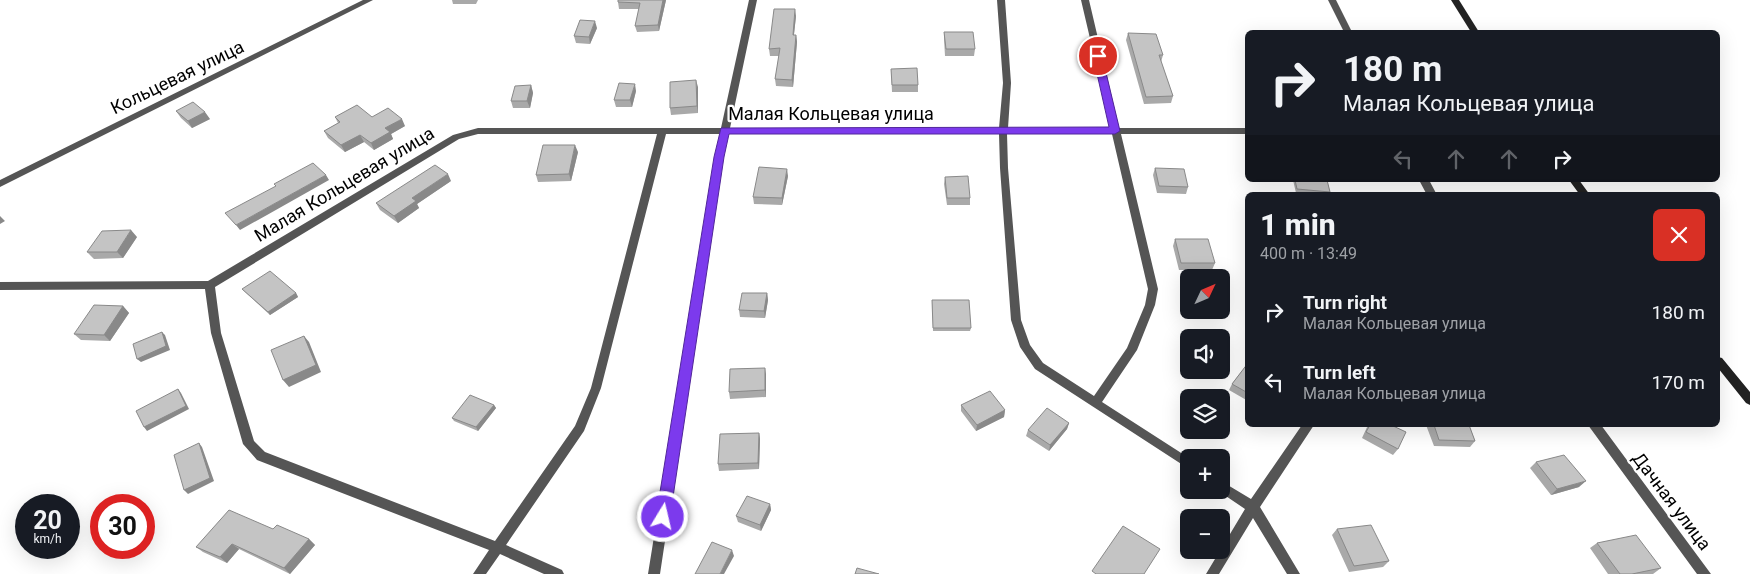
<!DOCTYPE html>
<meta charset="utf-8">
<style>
body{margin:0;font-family:Roboto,sans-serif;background:#242831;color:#f1f3f6;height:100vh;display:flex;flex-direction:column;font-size:19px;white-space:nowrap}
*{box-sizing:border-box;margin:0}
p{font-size:16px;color:#9ea1a6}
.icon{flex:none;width:28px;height:28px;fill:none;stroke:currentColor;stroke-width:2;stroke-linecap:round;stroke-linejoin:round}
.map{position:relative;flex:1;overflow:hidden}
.details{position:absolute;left:1245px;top:192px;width:475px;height:235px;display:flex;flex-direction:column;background:#171b24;border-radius:8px;box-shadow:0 5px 20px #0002}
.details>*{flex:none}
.top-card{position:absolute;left:1245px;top:30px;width:475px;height:152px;border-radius:8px;box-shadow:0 5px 20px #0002;background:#171b24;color:#f1f3f6;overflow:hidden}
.needle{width:32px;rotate:46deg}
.tools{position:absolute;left:1180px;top:269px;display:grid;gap:10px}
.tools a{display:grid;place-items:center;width:50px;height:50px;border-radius:8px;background:#171b24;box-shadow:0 5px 20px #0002;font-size:25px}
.speed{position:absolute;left:15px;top:494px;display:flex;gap:10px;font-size:25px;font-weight:700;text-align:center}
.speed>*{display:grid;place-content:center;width:65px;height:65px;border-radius:50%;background:#171b24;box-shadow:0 5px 20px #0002;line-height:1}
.speed small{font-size:12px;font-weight:400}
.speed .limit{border:8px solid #d22;background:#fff;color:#111}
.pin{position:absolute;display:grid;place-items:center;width:42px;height:42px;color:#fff;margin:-21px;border:2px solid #fff;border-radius:50%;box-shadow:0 1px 5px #0007}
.me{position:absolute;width:55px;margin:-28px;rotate:9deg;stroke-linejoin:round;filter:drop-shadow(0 0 4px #0008)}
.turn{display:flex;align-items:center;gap:18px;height:105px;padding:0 15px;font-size:22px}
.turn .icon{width:65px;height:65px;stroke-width:2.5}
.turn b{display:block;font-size:35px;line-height:42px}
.lanes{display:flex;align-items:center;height:48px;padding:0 15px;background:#0003;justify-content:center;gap:25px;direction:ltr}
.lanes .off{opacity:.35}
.round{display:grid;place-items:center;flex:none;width:52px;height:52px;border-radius:8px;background:#242831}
.summary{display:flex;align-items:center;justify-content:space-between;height:85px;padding:0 15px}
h1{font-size:30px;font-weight:800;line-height:38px}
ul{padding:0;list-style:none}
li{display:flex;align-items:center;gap:15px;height:70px;padding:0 15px}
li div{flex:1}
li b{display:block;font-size:19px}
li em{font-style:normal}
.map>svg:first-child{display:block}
</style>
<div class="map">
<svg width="1750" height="574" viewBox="0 0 1750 574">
<rect width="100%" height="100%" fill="#fff"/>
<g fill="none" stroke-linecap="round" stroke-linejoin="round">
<path fill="#555" fill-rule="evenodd" d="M363,0H373L0,187V180Z
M749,0H757L730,128H999L1003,83L997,0H1005L1011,83L1008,128H1111L1081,0H1089L1119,128H1248V134H1121L1158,289L1155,305L1137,350L1102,402L1189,458V469L1035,369L1020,347L1011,320L1000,168L999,134H728L723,157L660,574H648L715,157L720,134H666L601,388L584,431L506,545L562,570L564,574H544L500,554L486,574H473L489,550L257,460L243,444L211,333L205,289L0,290V282L208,281L453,135L478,128H721ZM478,134H657L591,388L575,426L495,541L265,452L254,441L221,333L215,287L459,139ZM1007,134H1112L1148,289L1145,305L1127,348L1094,396L1043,363L1030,345L1021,320L1008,168Z
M1328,0H1336L1352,32H1344Z
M1419,180H1429L1437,195H1427Z
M1302,425H1314L1260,507L1300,574H1287L1253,518L1219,574H1206L1245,509L1217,490H1221V481L1251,499Z
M1588,425H1601L1711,574H1697Z"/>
<path fill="#222" fill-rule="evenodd" d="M1451,0H1459L1479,32H1471Z
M1569,180H1579L1590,195H1580Z
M1718,357L1722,358L1750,392V405L1746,403L1718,368Z"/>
</g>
<path fill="#a9a9a9" d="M452,0H478L476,4H453Z
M618,0H666L659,31L637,32L635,26L639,9H619L618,2Z
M796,16L794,35H796L797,42L793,87L776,86L775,79L779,56H770L769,49Z
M597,28L590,44L576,43L574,36Z
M944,32L975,49L974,56H945L944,39Z
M1128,33L1163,55L1161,62L1173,96L1171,103L1144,104L1126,40Z
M891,69L918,85V92H892Z
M531,85L533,93L530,108H513L511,101Z
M698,87V113L671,115L670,108Z
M636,91L632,107H616L614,100Z
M176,111L210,119L192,128L181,118Z
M335,117H372L405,126L391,134L393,139L374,150L364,142L345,152L328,138L324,131L338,123Z
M578,152L571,181L538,182L536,175Z
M1155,168L1188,187L1186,194L1157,193L1153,175Z
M788,176L782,205L754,204L753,197Z
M945,177L970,198V205H947L944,184Z
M1293,180H1327L1330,192L1329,195L1296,193Z
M451,181L417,204L419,208L398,223L380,210L376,203Z
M137,237L123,258L94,259L87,252Z
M1175,239L1215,263L1212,270H1179L1173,246Z
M242,289L296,293L298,297L270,315L245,292Z
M767,293L768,300L765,318L740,317L739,310Z
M932,300L971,328L970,331H933Z
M123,306L129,313L110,341L81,340L74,334Z
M1248,363V401L1229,390L1232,384Z
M766,374V397L730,399L729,392Z
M494,405L496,408L478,431L454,421L452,418Z
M961,405L1005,410L1004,417L976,431L961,411Z
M1069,423L1067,429L1049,451L1026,436L1028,430Z
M1368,425H1391L1398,449L1393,455L1362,438Z
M1426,425H1469L1475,441L1470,447L1434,446Z
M759,433L760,439L759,469L719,471L718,464Z
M1536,462L1579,487L1551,495L1530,468Z
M770,504L771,510L761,531L738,522L736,516Z
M273,529L309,539L315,545L290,574L239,549L227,563L203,552L196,547Z
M1337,529L1389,561L1383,567L1349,572L1332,535Z
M1597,543L1661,568L1653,574H1608L1590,548Z"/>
<path fill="#898989" d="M663,0H666L659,31L658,25Z
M795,9L796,16L793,42V35Z
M595,21L597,28L590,44L589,37Z
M796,35L797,42L793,87L792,80Z
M696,80L698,87V113L697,106Z
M635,84L636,91L632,107L630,100Z
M531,85L533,93L530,108L527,101Z
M205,112L210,119L192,128L188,121Z
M402,119L405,126L391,134L393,139L374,150L371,143L385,128Z
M360,135L364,142L345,152L341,145Z
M575,145L578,152L571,181L569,174Z
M787,169L788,176L782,205V198Z
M448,174L451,181L417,204L419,208L398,223L394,216L412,198Z
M326,175L329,180L267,215L240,230L236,225Z
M0,216L5,221L0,224Z
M131,230L137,237L123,258L117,252Z
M296,293L298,297L270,315L268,312Z
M767,293L768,300L765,318L764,311Z
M123,306L129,313L110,341L104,335Z
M162,332L165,335L170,350L141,362L137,359Z
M304,336L309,342L321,372L289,387L283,380Z
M765,368L766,374V397L765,390Z
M178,389L181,393L189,409L147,431L144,427Z
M494,405L496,408L478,431L476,427Z
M1005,410L1004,417L976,431L977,425Z
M1069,423L1067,429L1049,451L1050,445Z
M759,433L760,439L759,469L758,463Z
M199,443L202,447L214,481L188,494L184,490Z
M1586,481L1579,487L1551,495L1557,489Z
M770,504L771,510L761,531L760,525Z
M309,539L315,545L290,574L284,568Z
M232,544L239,549L227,563L220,557Z
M732,550L734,556L724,574H720Z"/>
<path fill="#c4c4c4" stroke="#898989" d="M618,0H663L658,25L635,26L640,3L618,2Z
M774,9H795L793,35H796L792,80L775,79L780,48L769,49Z
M580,20L595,21L589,37L574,36Z
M944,32H973L975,49H946Z
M1128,33L1156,34L1163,55H1159L1173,96L1146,97Z
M917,68L918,85H892L891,69Z
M696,80L697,106L670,108V82Z
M619,83L635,84L630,100H614Z
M531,85L527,101H511L515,86Z
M193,102L205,112L188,121L176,111Z
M357,105L372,117L388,108L402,119L385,128L390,132L371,143L360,135L341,145L324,131L340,122L335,117Z
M543,145H575L569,174L536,175Z
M313,163L326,175L236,225L225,213L276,186L274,184Z
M435,165L448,174L412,198L416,201L394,216L376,203Z
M759,167L787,169L782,198L753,197Z
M1155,168L1184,169L1188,187L1159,186Z
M968,176L970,198H947L945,177Z
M1295,180H1327L1330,192L1297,189Z
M131,230L117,252H87L102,231Z
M1175,239H1208L1215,263H1181Z
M270,271L296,293L268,312L242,289Z
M742,293H767L764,311L739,310Z
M932,300H969L971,328H933Z
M94,305L123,306L104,335L74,334Z
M162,332L166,346L137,359L133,344Z
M304,336L316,365L283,380L271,350Z
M1248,363V393L1232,384Z
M765,368V390L729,392L730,369Z
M178,389L186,406L144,427L136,411Z
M990,391L1005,410L977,425L961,405Z
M470,395L494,405L476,427L452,418Z
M1047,408L1069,423L1050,445L1028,430Z
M1370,425H1391L1406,432L1398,449L1366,432Z
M1434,425H1469L1475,441L1439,440Z
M759,433L758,463L718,464L720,434Z
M199,443L210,478L184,490L174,455Z
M1564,455L1586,481L1557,489L1536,462Z
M747,496L770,504L760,525L736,516Z
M229,510L273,529L277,525L309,539L284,568L232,544L220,557L196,547Z
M1371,525L1389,561L1354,566L1337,529Z
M1123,526L1160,549L1144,574H1096L1092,571Z
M1636,535L1661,568L1632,574H1620L1597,543Z
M712,542L732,550L720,574H695Z
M857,568L879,574H855Z"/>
<path fill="#7c3aed" stroke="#51269a" d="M1098,53L1102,56L1120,131L1115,134H729L724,157L670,517L668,522L663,523L658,522L656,517L714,157L721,128L1109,127L1093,56Z"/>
<g text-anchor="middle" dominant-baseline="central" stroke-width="4.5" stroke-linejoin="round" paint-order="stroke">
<g font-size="18" fill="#000" stroke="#fff">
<text transform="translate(177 77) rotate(-26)">Кольцевая улица</text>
<text x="831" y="113">Малая Кольцевая улица</text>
<text transform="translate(344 184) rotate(-31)">Малая Кольцевая улица</text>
<text transform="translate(1672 501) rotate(53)">Дачная улица</text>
</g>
</g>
</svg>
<div class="tools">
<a><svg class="needle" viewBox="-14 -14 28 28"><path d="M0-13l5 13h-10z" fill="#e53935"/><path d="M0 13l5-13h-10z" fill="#9ea1a6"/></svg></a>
<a><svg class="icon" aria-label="sound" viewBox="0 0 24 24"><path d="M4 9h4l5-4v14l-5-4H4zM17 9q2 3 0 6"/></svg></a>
<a><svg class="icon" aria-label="layers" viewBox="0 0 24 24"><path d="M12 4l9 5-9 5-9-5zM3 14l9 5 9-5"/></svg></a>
<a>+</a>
<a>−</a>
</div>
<div class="speed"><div>20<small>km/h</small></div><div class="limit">30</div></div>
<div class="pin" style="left:1098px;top:56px;background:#d93025"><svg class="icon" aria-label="arrive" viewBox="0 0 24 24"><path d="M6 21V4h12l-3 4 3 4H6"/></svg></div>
<svg class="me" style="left:663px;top:517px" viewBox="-20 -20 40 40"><circle r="17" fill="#7c3aed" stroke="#fff" stroke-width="3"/><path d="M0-11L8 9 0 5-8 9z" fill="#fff"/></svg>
<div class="top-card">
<div class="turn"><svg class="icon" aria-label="right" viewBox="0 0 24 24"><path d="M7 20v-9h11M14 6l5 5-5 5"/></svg><div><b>180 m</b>Малая Кольцевая улица</div></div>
<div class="lanes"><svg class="icon off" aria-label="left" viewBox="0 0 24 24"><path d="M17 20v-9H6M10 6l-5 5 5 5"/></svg><svg class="icon off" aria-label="ahead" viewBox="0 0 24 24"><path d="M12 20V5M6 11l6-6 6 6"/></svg><svg class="icon off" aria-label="ahead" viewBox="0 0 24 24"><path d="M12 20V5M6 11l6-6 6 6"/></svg><svg class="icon" aria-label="right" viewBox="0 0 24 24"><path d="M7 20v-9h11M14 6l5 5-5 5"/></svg></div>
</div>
<section class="details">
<div class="summary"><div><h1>1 min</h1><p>400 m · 13:49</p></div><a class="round" style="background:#d93025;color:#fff"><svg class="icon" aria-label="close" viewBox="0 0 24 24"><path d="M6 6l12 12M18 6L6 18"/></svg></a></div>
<ul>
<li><svg class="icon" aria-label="right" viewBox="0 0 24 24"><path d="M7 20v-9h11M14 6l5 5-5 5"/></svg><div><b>Turn right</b><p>Малая Кольцевая улица</p></div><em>180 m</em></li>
<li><svg class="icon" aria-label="left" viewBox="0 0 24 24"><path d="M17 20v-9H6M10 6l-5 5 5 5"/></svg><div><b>Turn left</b><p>Малая Кольцевая улица</p></div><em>170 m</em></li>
</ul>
</section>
</div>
